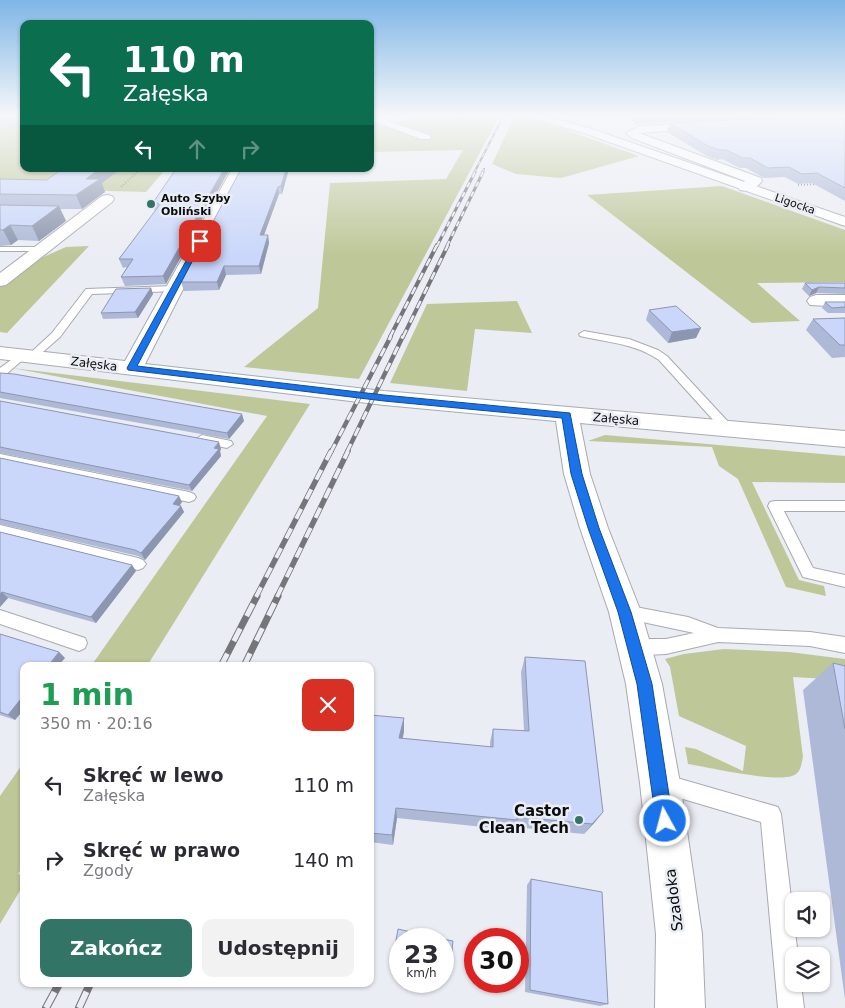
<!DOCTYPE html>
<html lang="pl">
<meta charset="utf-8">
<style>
body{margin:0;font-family:"DejaVu Sans",sans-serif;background:#f2f2f3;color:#2b2b33;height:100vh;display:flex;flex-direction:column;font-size:19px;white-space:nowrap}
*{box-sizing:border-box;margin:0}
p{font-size:16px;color:#7c7c81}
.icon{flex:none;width:28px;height:28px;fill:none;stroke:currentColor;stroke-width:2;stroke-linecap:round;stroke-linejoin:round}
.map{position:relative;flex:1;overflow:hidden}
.sheet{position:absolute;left:20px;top:662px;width:354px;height:325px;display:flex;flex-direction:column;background:#fff;border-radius:10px;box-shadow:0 1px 4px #0004}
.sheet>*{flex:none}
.hud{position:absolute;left:20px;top:20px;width:354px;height:152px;border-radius:10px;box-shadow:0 1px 4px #0004;background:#0b6e4f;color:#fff;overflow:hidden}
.tools{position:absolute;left:785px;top:892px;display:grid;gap:10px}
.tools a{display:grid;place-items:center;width:45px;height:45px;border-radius:10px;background:#fff;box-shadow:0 1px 4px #0004;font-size:25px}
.speed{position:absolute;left:389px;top:928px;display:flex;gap:10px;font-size:25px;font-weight:700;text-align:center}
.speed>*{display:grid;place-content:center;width:65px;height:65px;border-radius:50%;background:#fff;box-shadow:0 1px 4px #0004;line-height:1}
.speed small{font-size:12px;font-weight:400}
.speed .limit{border:8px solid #d22;background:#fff;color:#111}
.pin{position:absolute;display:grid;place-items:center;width:42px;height:42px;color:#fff;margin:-21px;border-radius:10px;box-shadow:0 2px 8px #0006}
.me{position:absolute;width:55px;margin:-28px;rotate:353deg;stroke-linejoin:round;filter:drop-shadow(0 0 4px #0008)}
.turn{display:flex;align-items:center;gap:18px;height:105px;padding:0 20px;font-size:22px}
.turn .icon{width:65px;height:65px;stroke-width:2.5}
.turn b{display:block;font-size:35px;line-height:42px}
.lanes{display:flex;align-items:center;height:48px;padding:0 20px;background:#0003;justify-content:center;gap:25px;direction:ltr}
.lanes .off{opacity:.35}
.round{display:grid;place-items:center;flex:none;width:52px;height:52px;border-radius:10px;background:#f2f2f3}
.head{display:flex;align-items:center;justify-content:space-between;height:85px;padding:0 20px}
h1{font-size:30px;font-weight:800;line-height:38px;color:#1e9e55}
.button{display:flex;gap:10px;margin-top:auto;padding:10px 20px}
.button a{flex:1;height:58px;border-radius:10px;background:#327567;color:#fff;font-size:20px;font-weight:800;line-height:58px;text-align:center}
.button a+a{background:#f2f2f3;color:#2b2b33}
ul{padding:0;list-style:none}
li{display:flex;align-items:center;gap:15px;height:75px;padding:0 20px}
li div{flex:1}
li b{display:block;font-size:19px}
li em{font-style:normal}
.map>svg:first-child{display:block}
</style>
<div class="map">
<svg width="845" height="1008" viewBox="0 0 845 1008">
<rect width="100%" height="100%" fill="#ebedf4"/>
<path fill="#bec798" d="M0,115H24V169H166L146,192L0,188Z
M423,115H500L359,379L244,367L318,308L330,183L446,179L463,150L370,152V119L385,125Z
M515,115L538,120L639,156L561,178L516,174L492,164Z
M722,186L845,230V282L757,283L800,321L752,323L587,195Z
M89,246L7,333L0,332V276L66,247Z
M517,301L532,333L475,329L467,391L390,383L427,304Z
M12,368L310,404L147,666H91L267,416Z
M605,435L845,456V483L752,482L799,580L824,586L826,596L786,587L738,479L719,466L712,447L588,441Z
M724,649L789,652L845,659V680L793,677L803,757C801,765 801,773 792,776C772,782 712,768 688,764L685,747L696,749L743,771L746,746L679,716L670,667L665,659L684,654Z
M24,762V865L18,874L24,876V884L0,924V796Z"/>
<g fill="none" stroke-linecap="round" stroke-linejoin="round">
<defs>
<path id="lane" d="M0,247H41L45,249L41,251H0Z
M174,286L178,289L177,291L92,294L60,337L36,358L32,359L27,356L52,333L86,289Z
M584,331L629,339L658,350L667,356L732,426L734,429L732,432H724L659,360C634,343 609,343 580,336L579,334Z
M22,352L27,355L26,357L4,376L0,377V368Z
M202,435L231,441L233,444L227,448L198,442L196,439Z
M0,454L189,492L194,494L196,497L194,500L189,502L0,462Z
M775,501H845V511H784L813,568L845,575V587L803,577L768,506L770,502Z
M0,525L138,558L143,560L146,564L143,568L138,570L0,535Z
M625,605L688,617L718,628L810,632L845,637V653L810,646L718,642L666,654L645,655L628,652L626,647L628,642L634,639H666L694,633L619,617L617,612L619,607Z
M0,610L85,638L87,643L85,648L79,651L0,624Z
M663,774L778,807L781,814L798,956H794V984H801L804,1008H778L761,822L656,791L653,784L656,777Z"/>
<path id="street" d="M370,115L429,135L431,137L429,139H421L370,120Z
M705,123L709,124L710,126L709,128L639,133L761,178L762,181C758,187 748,192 740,190L738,187L745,181L632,138L626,133L639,126Z
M232,169H244L145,364L384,391L845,431V447L580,423L590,474L608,528L641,612L662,684L680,783L702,934L705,1008H655L656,934L640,783L626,684L609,612L580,528L564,474L556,421L384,405L0,359V347L125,361Z
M107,195L112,196L114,199L112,202L6,285L0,286V273L102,196Z
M816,295H845V307L810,305L807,301L810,297Z"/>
<path id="secondary" d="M527,115H543L592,129L845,217V226L584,133L528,117Z"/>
</defs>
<use href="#lane" stroke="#a8aab1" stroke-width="2"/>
<use href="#street" stroke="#a8aab1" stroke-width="2"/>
<use href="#secondary" stroke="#a8aab1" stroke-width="2"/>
<path stroke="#838489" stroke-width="1" stroke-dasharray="1 1" stroke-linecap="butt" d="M433,121L458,120L475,115
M136,173L140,169"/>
<path stroke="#838489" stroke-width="2" stroke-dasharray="1 2" stroke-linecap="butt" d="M798,185L817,184
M121,187L137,172"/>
<use href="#lane" fill="#fff" fill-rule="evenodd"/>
<use href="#street" fill="#fff" fill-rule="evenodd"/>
<use href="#secondary" fill="#fff" fill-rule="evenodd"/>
<defs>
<path id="rail-far6" d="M474,173L504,115
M482,173L484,169"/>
<path id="rail-far5" d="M437,246L475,172
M447,246L483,172"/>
<path id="rail-far4" d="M390,337L437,245
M403,337L448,245"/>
<path id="rail-far3" d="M331,452L391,336
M347,452L403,336"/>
<path id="rail-far2" d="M256,597L331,451
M277,597L348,451"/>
<path id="rail-far1" d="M221,666L257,596
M244,666L278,596"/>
<path id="rail" d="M46,1008L59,984
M79,1008L90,984"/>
</defs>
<use href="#rail-far6" stroke="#75767a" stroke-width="2"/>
<use href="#rail-far5" stroke="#75767a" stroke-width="3"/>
<use href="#rail-far4" stroke="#75767a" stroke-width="4"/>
<use href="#rail-far3" stroke="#75767a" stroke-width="4.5"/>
<use href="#rail-far2" stroke="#75767a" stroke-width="5.5"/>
<use href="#rail-far1" stroke="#75767a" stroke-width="7"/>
<use href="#rail" stroke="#75767a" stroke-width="8"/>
<use href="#rail-far6" stroke="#ebedf4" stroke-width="1" stroke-dasharray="4.5" stroke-linecap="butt"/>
<use href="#rail-far5" stroke="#ebedf4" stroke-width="2" stroke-dasharray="5.5" stroke-linecap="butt"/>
<use href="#rail-far4" stroke="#ebedf4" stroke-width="2.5" stroke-dasharray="8" stroke-linecap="butt"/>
<use href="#rail-far3" stroke="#ebedf4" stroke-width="3" stroke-dasharray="9" stroke-linecap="butt"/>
<use href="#rail-far2" stroke="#ebedf4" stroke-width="4" stroke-dasharray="11" stroke-linecap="butt"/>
<use href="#rail-far1" stroke="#ebedf4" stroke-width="5" stroke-dasharray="14" stroke-linecap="butt"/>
<use href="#rail" stroke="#ebedf4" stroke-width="6" stroke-dasharray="18" stroke-linecap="butt"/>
</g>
<path fill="#aeb9d7" d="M0,115H24V127L0,125Z
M627,115H829L635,124Z
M845,115V201L812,183L798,184L785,177L764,178L746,168H740L722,159L717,160L705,155L667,132L670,123Z
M176,169L166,284L125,286L121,277L127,267L123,268L119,259L155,211L152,204Z
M289,169L282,194H279L264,235H268L269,243L261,274L226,275L219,290L184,291L181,282Z
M0,179L102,183L105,192L82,209H60L66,221L39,241L18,240L11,245L0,246Z
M805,283H845V294L816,293L809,296L802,289Z
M151,288L153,294L138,318L103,319L101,313Z
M825,302H845V313H828L822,308Z
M649,310L696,338L668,343L646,320Z
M845,318V357L832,358L806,330L813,319Z
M0,373L244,421L229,439L0,398Z
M0,401L221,449L220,451L221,456L192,491L0,453Z
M0,458L182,502L180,505L181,506L184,512L145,560L138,556L0,524Z
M0,532L132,565L136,571L96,623L8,598L0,607Z
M0,634L59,652L65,658L24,666V709L15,720L0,715Z
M525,657L603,812L595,822L584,834L514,827L513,830L397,818L393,845L370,842V715L404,731L403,738L490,747V742L493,729L524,731L521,672Z
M833,663L845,666V999L803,690Z
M531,879L608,1004L600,1006L525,992L527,885Z"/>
<path fill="#8d96af" d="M99,169H121L102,183L105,192L82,209L76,195L86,179Z
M224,169H230L166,284L163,276Z
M286,169H289L282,194L281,186Z
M278,187L279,194L261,243L260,235Z
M59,206L66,221L39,241L32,226Z
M10,225L18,240L11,245L3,230Z
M268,235L269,243L261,274L259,266Z
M224,266L226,275L219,290L217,282Z
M819,287L816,293L809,296L812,290Z
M151,288L153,294L138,318L135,312Z
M701,328L696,338L668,343L672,332Z
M242,414L244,421L229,439L227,433Z
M219,442L221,449L220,451L221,456L192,491L189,485Z
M179,496L182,502L176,510L173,504Z
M181,506L184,512L145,560L141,553Z
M132,565L136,571L96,623L91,617Z
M2,592L8,598L0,607V594Z
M59,652L65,658L58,666H48Z
M24,695V709L15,720L8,715Z
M404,718V731L400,751L399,738Z
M396,808L397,818L393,845L392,835Z
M603,812L595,822L584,834L592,824Z"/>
<path fill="#cad7fa" stroke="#8d96af" d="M6,115H24V116Z
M845,115V188L817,173L802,174L789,167L768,168L750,158H743L726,150H720L708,146L670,123Z
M62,169H99L86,179H100L76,195L0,194V179L47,180Z
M176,169H224L163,276L121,277L133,259H119L161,203L152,204Z
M241,169H286L281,186L278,187L260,235H268L259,266H224L217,282H181Z
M0,205L59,206L32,226L10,225L3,230H0Z
M805,283H845V288L819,287L812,290Z
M151,288L135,312L101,313L116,289Z
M825,302H845V307L832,308Z
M676,306L701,328L672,332L649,310Z
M845,318V345H840L813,319Z
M0,373L14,374L242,414L227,433L0,392Z
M0,401L219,442L214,448L219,449L189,485L0,447Z
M0,458L179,496L173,504L181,506L141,553L135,550L0,519Z
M0,532L132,565L91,617L2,592L0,594Z
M0,634L59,652L48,666H24V695L8,715L0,712Z
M525,657L585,661L603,812L592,824L517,817V820L396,808L392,835L370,833V715L404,718L399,738L493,747V729L529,731Z
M833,663L845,666V729Z
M531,879L602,892L608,1004L530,990Z
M398,929L441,939H400V966L392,964Z
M442,939L453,941L449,976L442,975Z"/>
<linearGradient id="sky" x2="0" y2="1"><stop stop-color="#7fb6e7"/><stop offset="0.45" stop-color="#f6f7fa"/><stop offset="1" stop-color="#f6f7fa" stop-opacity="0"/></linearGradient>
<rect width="845" height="256" fill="url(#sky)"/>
<path fill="#1a73e8" stroke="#114b97" d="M200,239L203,241L137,366L384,395L570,413L582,474L599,528L631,612L652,684L673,821L671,827L665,830L659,827L656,821L637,684L618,612L588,528L571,474L562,418L384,401L128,370L127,368L197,241Z"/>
<g fill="#327567" stroke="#ebedf4" stroke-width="2">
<circle cx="151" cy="204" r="5"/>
<circle cx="579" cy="820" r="5"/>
</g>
<g text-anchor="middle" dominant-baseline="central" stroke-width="5" stroke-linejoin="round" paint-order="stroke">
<g font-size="11" font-weight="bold" fill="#0b0c0e" stroke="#ebedf4" text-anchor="start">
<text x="161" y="198">Auto Szyby<tspan x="161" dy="13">Obliński</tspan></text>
</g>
<g font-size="11" fill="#0b0c0e" stroke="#ebedf4">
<text transform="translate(795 204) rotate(19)">Ligocka</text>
</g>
<g font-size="12" fill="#0b0c0e" stroke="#ebedf4">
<text transform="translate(94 364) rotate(7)">Załęska</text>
<text transform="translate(616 419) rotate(5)">Załęska</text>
</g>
<g font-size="15" font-weight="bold" fill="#0b0c0e" stroke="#ebedf4" text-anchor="end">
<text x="569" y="811">Castor<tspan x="569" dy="17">Clean Tech</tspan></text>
</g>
<g font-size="15" fill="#0b0c0e" stroke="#ebedf4">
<text transform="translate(674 900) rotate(-97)">Szadoka</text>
</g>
</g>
</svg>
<div class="tools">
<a><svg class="icon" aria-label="sound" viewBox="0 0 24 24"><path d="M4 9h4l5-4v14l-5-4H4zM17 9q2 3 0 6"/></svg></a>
<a><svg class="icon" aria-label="layers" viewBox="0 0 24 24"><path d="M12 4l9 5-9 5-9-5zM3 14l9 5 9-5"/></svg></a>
</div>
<div class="speed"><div>23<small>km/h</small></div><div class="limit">30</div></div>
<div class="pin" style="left:200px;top:241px;background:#d93025"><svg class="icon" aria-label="arrive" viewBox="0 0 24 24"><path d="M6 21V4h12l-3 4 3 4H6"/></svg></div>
<svg class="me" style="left:665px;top:821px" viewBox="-20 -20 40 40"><circle r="17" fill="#1a73e8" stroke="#fff" stroke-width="3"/><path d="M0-11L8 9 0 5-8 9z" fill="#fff"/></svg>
<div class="hud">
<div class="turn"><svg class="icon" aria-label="left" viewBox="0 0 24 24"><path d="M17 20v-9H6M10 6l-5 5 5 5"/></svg><div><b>110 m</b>Załęska</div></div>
<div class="lanes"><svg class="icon" aria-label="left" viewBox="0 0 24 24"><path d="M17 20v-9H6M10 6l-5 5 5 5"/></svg><svg class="icon off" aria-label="ahead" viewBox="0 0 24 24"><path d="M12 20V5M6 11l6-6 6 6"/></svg><svg class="icon off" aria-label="right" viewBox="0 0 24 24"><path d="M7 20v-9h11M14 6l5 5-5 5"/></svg></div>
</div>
<section class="sheet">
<div class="head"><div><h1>1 min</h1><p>350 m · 20:16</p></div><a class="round" style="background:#d93025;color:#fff"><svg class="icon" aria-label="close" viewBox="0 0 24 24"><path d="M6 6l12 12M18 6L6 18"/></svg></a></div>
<ul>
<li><svg class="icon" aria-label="left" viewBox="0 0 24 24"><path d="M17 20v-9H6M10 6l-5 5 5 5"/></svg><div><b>Skręć w lewo</b><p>Załęska</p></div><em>110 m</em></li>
<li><svg class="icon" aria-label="right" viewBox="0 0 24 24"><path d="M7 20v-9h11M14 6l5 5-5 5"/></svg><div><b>Skręć w prawo</b><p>Zgody</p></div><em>140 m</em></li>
</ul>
<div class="button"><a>Zakończ</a><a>Udostępnij</a></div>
</section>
</div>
